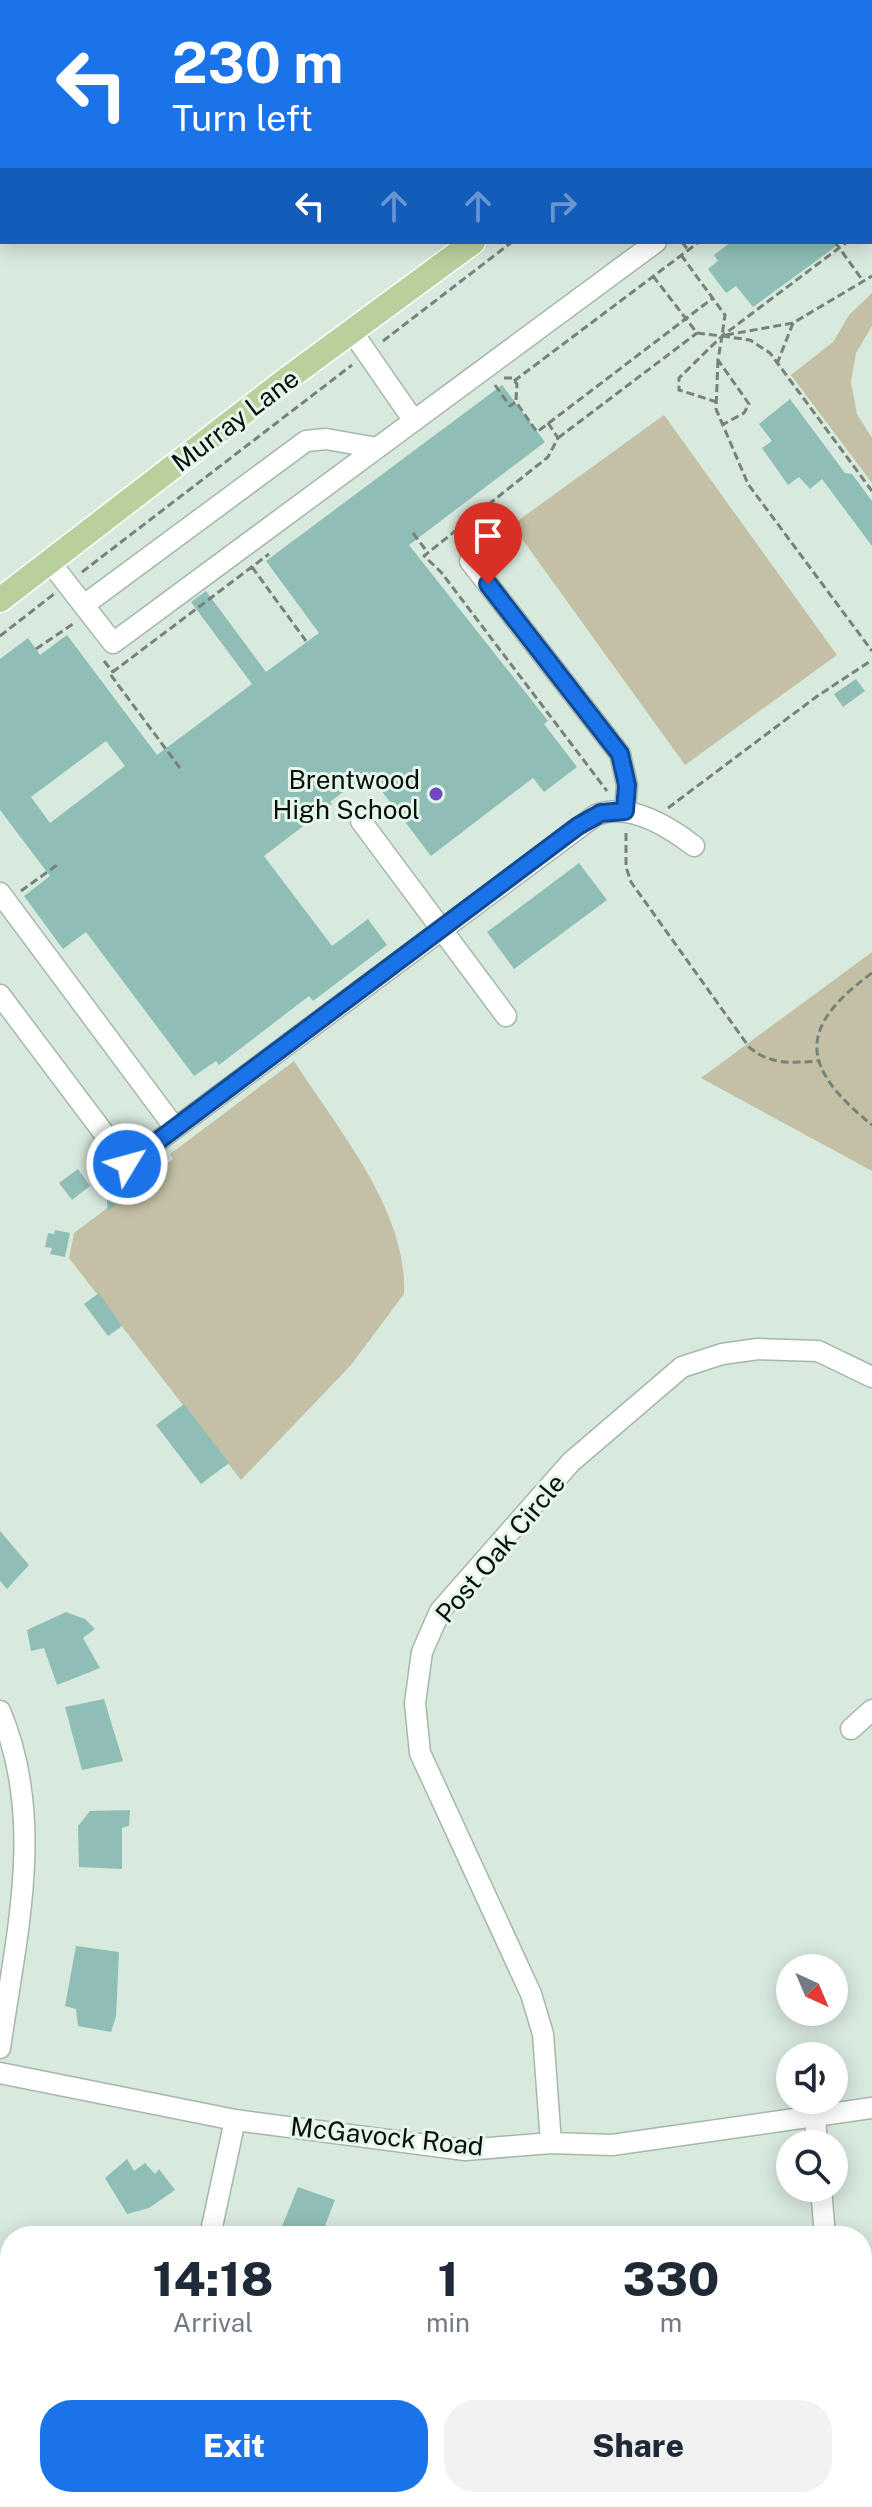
<!DOCTYPE html>
<style>
body{margin:0;font-family:"Public Sans",sans-serif;background:#f2f2f3;color:#1f2937;height:100vh;display:flex;flex-direction:column;font-size:30px;white-space:nowrap}
*{box-sizing:border-box;margin:0}
p{font-size:26px;color:#747a83}
.icon{flex:none;width:44px;height:44px;fill:none;stroke:currentColor;stroke-width:2;stroke-linecap:round;stroke-linejoin:round}
.map{position:relative;flex:1;overflow:hidden}
.details{position:absolute;left:0px;top:2226px;width:872px;height:282px;display:flex;flex-direction:column;background:#fff;border-radius:32px 32px 0 0;box-shadow:0 4px 20px #0003}
.details>*{flex:none}
.hud{position:absolute;left:0px;top:0px;width:872px;height:244px;box-shadow:0 4px 20px #0003;background:#1a73e8;color:#fff;overflow:hidden}
.needle{width:52px;rotate:136deg}
.buttons{position:absolute;left:776px;top:1954px;display:grid;gap:16px}
.buttons a{display:grid;place-items:center;width:72px;height:72px;border-radius:50%;background:#fff;box-shadow:0 4px 20px #0003;font-size:40px}
.pin{position:absolute;display:grid;place-items:center;width:68px;height:68px;color:#fff;margin:-82px -34px;border-radius:50% 50% 50% 0;rotate:-45deg;box-shadow:0 0 8px #0007}
.pin .icon{rotate:45deg}
.me{position:absolute;width:88px;margin:-44px;rotate:53deg;stroke-linejoin:round;filter:drop-shadow(0 0 6px #0008)}
.turn{display:flex;align-items:center;gap:28px;height:168px;padding:0 40px;font-size:36px}
.turn .icon{width:104px;height:104px;stroke-width:2.5}
.turn b{display:block;font-size:56px;line-height:68px}
.lanes{display:flex;align-items:center;height:76px;padding:0 40px;background:#0003;justify-content:center;gap:40px;direction:ltr}
.lanes .off{opacity:.35}
.eta{display:flex;justify-content:space-evenly;align-items:center;height:136px;text-align:center}
.eta b{font-size:48px;font-weight:800;line-height:56px}
.cta{display:flex;gap:16px;margin-top:auto;padding:16px 40px}
.cta a{flex:1;height:92px;border-radius:32px;background:#1a73e8;color:#fff;font-size:32px;font-weight:800;line-height:92px;text-align:center}
.cta a+a{background:#f2f2f3;color:#1f2937}
.map>svg:first-child{display:block}
</style>
<div class="map">
<svg width="872" height="2507" viewBox="0 0 872 2507">
<rect width="100%" height="100%" fill="#d8e9de"/>
<path fill="#c4c0a6" d="M872,293V326L856,353L851,382L857,414L872,438V483L791,375L833,342L849,315Z
M664,415L837,655L685,765L512,525Z
M872,952V1171L701,1078Z
M294,1061C337,1128 408,1211 404,1294L351,1365L241,1480L69,1258L74,1233L173,1159L170,1154Z
M290,2498H538L542,2507H267Z"/>
<path fill="#8fbeb6" fill-rule="evenodd" d="M731,242H842L753,307L736,286L726,293L708,269L718,261L714,255Z
M502,385L545,442L409,545L548,721L544,724L577,767L544,792L533,778L431,856L368,773L330,802L332,804L264,856L332,946L368,919L387,945L313,1001L309,996L219,1065L216,1061L194,1076L86,932L63,949L24,896L50,876L0,810V659L28,638L40,655L67,635L157,755L252,684L191,602L206,591L266,672L319,633L266,561ZM106,741L125,766L50,823L31,797Z
M790,399L845,473L852,474L872,501V546L822,479L810,489L799,477L788,485L762,448L772,441L759,424Z
M856,679L865,691L843,707L834,694Z
M579,863L607,900L514,969L487,932Z
M151,1162L158,1172L108,1211L106,1192Z
M78,1169L90,1186L72,1200L59,1183Z
M55,1230L70,1233L65,1257L50,1254L52,1248L45,1247L48,1233L54,1234Z
M99,1293L122,1326L108,1336L84,1304Z
M184,1404L229,1463L201,1484L156,1425Z
M0,1531L29,1565L7,1589L0,1581Z
M66,1612L85,1619L95,1629L83,1638L100,1668L57,1685L44,1648L31,1651L27,1630Z
M104,1699L123,1761L82,1770L65,1707Z
M130,1810L129,1826L122,1828V1869L79,1867L78,1826L90,1811Z
M76,1946L119,1952L116,2016L111,2032L78,2026L76,2009L65,2006Z
M127,2159L134,2171L145,2163L155,2174L159,2169L175,2190L149,2208L127,2214L105,2178Z
M298,2187L335,2200L321,2236H278Z"/>
<g fill="none" stroke-linecap="round" stroke-linejoin="round">
<defs>
<path id="minor" d="M191,0V2
M504,0L505,2
M870,98H872
M0,175L2,176
M353,333L414,421
M470,561L620,754L627,785L625,811
M50,562L113,643L656,242
M84,605L306,441L326,439L377,448
M361,821L506,1016
M0,893L175,1128
M0,995L127,1164L596,815C629,802 668,826 694,846
M0,1711C46,1819 16,1936 0,2048
M851,1729L872,1710
M0,2073L235,2120L465,2150L551,2143L612,2145L872,2108
M815,2117L817,2144
M551,2143L543,2034L531,1994L420,1753L415,1703L422,1652L440,1611L571,1462L682,1367L722,1354L758,1349L818,1351L872,1377
M821,2188L825,2236
M210,2236L235,2120
M0,2428L10,2424
M809,2504L811,2498"/>
<path id="major" d="M786,2L788,0
M0,600L287,379L473,242"/>
</defs>
<use href="#minor" stroke="#a6b6ab" stroke-width="23"/>
<use href="#major" stroke="#fff" stroke-width="27"/>
<path stroke="#76827a" stroke-width="3" stroke-dasharray="8 4" stroke-linecap="butt" d="M828,2L831,0
M870,224L872,223
M682,242L688,250
M835,242L863,281
M681,255L725,315L722,336
M653,276L697,333L722,336L718,360L749,404L744,413L722,425
M726,335L793,323L872,276
M722,336L750,340L770,353L872,491
M383,341L512,242
M718,360L716,409L748,484L872,651
M777,364L793,323
M504,378H512L517,384L516,400
M514,381L699,242
M495,385L510,406L516,402L537,432L713,298
M717,402L679,390V378L722,336L847,242
M548,423L558,438L548,457L424,556L441,572L607,791
M558,438L697,333
M413,533L428,553
M252,567L306,641
M82,572L352,365
M0,636L54,594
M36,649L73,624
M104,661L113,672
M180,768L110,674L269,554
M668,808L816,697L872,660
M626,833V867L631,882L749,1047C770,1065 791,1063 818,1061
M21,891L57,865
M872,973C795,1029 802,1068 872,1125"/>
<use href="#minor" stroke="#fff" stroke-width="20"/>
<use href="#major" stroke="#b9d09c" stroke-width="24"/>
</g>
<g fill="none" stroke-linecap="round" stroke-linejoin="round">
<defs>
<path id="route" d="M127,1164L578,826L601,813L625,811L627,785L620,754L488,584"/>
</defs>
<use href="#route" stroke="#114b97" stroke-width="20"/>
<use href="#route" stroke="#1a73e8" stroke-width="14"/>
</g>
<circle fill="#7247c0" stroke="#e5f6eb" stroke-width="3" cx="436" cy="794" r="8"/>
<g text-anchor="middle" dominant-baseline="central" stroke-width="6" stroke-linejoin="round" paint-order="stroke">
<g font-size="26" fill="#080e0a" stroke="#e5f6eb">
<text transform="translate(235 420) rotate(-37)">Murray Lane</text>
<text transform="translate(500 1548) rotate(-50)">Post Oak Circle</text>
<text transform="translate(387 2136) rotate(6)">McGavock Road</text>
</g>
<g font-size="26" fill="#080e0a" stroke="#e5f6eb" text-anchor="end">
<text x="420" y="779">Brentwood<tspan x="420" dy="30">High School</tspan></text>
</g>
</g>
</svg>
<div class="buttons">
<a><svg class="needle" viewBox="-14 -14 28 28"><path d="M0-13l5 13h-10z" fill="#e53935"/><path d="M0 13l5-13h-10z" fill="#747a83"/></svg></a>
<a><svg class="icon" aria-label="sound" viewBox="0 0 24 24"><path d="M4 9h4l5-4v14l-5-4H4zM17 9q2 3 0 6"/></svg></a>
<a><svg class="icon" aria-label="search" viewBox="0 0 24 24"><circle cx="10" cy="10" r="6"/><path d="M15 15l6 6"/></svg></a>
</div>
<div class="pin" style="left:488px;top:584px;background:#d93025"><svg class="icon" aria-label="arrive" viewBox="0 0 24 24"><path d="M6 21V4h12l-3 4 3 4H6"/></svg></div>
<svg class="me" style="left:127px;top:1164px" viewBox="-20 -20 40 40"><circle r="17" fill="#1a73e8" stroke="#fff" stroke-width="3"/><path d="M0-11L8 9 0 5-8 9z" fill="#fff"/></svg>
<div class="hud">
<div class="turn"><svg class="icon" aria-label="left" viewBox="0 0 24 24"><path d="M17 20v-9H6M10 6l-5 5 5 5"/></svg><div><b>230 m</b>Turn left</div></div>
<div class="lanes"><svg class="icon" aria-label="left" viewBox="0 0 24 24"><path d="M17 20v-9H6M10 6l-5 5 5 5"/></svg><svg class="icon off" aria-label="ahead" viewBox="0 0 24 24"><path d="M12 20V5M6 11l6-6 6 6"/></svg><svg class="icon off" aria-label="ahead" viewBox="0 0 24 24"><path d="M12 20V5M6 11l6-6 6 6"/></svg><svg class="icon off" aria-label="right" viewBox="0 0 24 24"><path d="M7 20v-9h11M14 6l5 5-5 5"/></svg></div>
</div>
<section class="details">
<div class="eta">
<div><b>14:18</b><p>Arrival</p></div>
<div><b>1</b><p>min</p></div>
<div><b>330</b><p>m</p></div>
</div>
<div class="cta"><a>Exit</a><a>Share</a></div>
</section>
</div>
